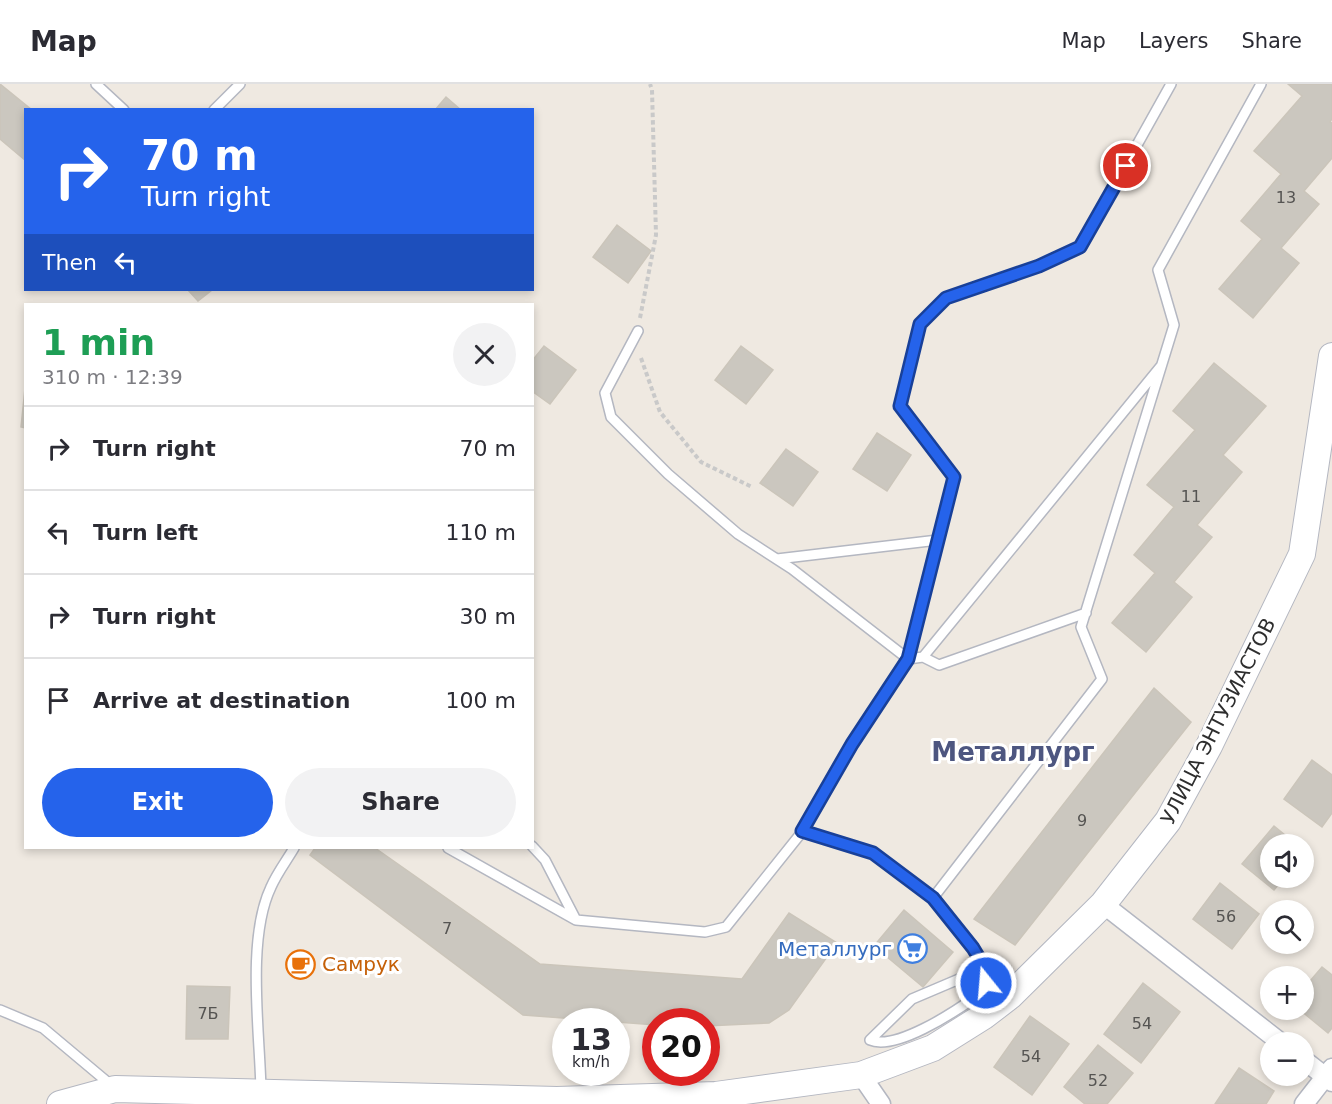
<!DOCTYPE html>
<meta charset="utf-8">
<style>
body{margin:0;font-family:"DejaVu Sans",sans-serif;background:#f2f2f3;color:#2b2b33;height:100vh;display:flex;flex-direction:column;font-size:22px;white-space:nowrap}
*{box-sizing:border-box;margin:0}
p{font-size:20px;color:#7c7c81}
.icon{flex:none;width:33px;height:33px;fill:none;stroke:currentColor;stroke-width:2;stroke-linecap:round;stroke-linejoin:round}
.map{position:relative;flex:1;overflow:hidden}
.details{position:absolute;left:24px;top:219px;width:510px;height:546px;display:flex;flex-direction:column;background:#fff;border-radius:0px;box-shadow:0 3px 9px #0003}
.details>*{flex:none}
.banner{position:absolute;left:24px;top:24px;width:510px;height:183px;border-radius:0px;box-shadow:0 3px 9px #0003;background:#2563eb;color:#fff;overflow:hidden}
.buttons{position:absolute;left:1260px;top:750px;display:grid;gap:12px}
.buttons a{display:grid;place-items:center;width:54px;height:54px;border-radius:50%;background:#fff;box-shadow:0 3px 9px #0003;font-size:30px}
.speed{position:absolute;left:552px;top:924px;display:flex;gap:12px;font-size:30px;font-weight:700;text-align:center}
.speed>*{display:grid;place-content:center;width:78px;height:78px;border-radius:50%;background:#fff;box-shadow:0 3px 9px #0003;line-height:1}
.speed small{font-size:15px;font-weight:400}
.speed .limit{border:9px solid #d22;background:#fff;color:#111}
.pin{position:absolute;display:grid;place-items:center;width:51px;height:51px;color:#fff;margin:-26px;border:3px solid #fff;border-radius:50%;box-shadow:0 2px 6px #0007}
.me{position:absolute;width:66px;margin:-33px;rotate:343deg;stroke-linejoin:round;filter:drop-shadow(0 0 4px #0008)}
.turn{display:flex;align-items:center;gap:21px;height:126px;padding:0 18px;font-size:27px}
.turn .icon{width:78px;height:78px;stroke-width:2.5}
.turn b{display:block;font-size:42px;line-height:51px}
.then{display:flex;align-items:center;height:57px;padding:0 18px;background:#0003;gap:12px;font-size:22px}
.round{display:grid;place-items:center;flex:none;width:63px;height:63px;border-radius:32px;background:#f2f2f3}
.headline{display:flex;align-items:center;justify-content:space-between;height:102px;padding:0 18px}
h1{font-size:36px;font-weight:700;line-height:45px;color:#1e9e55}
.action{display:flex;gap:12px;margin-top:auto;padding:12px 18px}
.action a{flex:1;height:69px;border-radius:36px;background:#2563eb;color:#fff;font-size:24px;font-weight:700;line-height:69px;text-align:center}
.action a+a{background:#f2f2f3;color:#2b2b33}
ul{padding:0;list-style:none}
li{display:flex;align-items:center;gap:18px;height:84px;padding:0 18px;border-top:2px solid #e1e1e2}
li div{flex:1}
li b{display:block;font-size:22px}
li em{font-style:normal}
header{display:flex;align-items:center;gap:36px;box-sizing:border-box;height:84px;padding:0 30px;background:#fff;border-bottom:2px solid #e1e1e2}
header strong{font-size:28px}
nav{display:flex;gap:33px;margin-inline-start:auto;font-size:21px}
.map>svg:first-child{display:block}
</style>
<header>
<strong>Map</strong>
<nav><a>Map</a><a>Layers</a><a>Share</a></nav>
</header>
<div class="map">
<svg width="1332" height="1020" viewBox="0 0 1332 1020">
<rect width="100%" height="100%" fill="#efe9e1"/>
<path fill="#cbc7bf" stroke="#cbc5ba" stroke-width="1.5" d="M0,0L32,26H26V77L0,55Z
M1288,0H1332V35L1330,38L1332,39V74L1304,107L1319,120L1281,164L1299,179L1253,234L1219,205L1262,155L1241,137L1281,90L1254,67L1302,12Z
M446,13L461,26H435Z
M617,141L651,167L628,199L593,173Z
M188,206H212L198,217Z
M544,262L576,286L550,320L532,307V277Z
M741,262L773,286L746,320L715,296Z
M1214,279L1266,322L1223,371L1242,388L1197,441L1212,453L1174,498L1192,513L1146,568L1112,539L1155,489L1134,471L1174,423L1147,401L1195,346L1173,327Z
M26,295V344L21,343Z
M877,349L911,371L887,407L853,385Z
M786,365L818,388L793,422L760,399Z
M1154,604L1191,638L1015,861L974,835Z
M1312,676L1332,691V729L1322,743L1284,715Z
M1274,742L1296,760H1270V794H1284L1274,806L1242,780Z
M315,764H375L540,880L742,895L789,829L837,859L789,926L769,939L706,942V938H656V941L523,931L310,771Z
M1220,799L1259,830L1232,865L1193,835Z
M904,826L953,868L923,903L874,862Z
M1322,883L1332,891V944L1328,949L1300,926H1304V904Z
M1143,899L1180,928L1141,979L1104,950Z
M187,902L230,903L228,955H186Z
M1030,932L1069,960L1032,1011L994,983Z
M1098,961L1133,989L1107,1020H1085L1064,1003Z
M1239,984L1274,1007L1266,1020H1215Z"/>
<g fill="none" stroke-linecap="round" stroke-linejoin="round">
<defs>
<path id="lane" d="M96,0L124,26
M214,26L240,0
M638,247L605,309L611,333L668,390L738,450L792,485L908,575L852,660L802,748
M1161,282L923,573L908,575L954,393L900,322L920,240L946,214L1039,182L1080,163L1171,0
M777,475L938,456
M923,573L939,581L1086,529
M532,762L545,776L575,834
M448,764L576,836L705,848L726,843L802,748L873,769L933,814L973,864L985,884L986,899L974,914L983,930
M933,814L1102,595L1081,543L1174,241L1158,186L1261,0
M974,914C953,929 895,967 870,956L912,915L985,884
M0,926L43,944L111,1001
M261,1007C260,949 246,855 271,803C277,789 287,776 294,764"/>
<path id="street" d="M1103,820L1280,958
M1304,976L1332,998
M861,991L881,1020
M1304,1020L1332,984"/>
<path id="secondary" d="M60,1020L115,1005L557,1016L716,1011L861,991L933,964L984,932L1010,912L1103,820L1168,737L1209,662L1302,470L1332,272"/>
</defs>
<use href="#lane" stroke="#b4b7c1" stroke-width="12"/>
<use href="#street" stroke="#b4b7c1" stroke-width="21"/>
<use href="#secondary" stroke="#b4b7c1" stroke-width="28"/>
<path stroke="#c9c9c9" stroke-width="4" stroke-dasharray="4.5 3" stroke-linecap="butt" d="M640,234L656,151L652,6L650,0
M641,274L660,328L701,378L752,403"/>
<use href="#lane" stroke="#fff" stroke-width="9"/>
<use href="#street" stroke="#fff" stroke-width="18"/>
<use href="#secondary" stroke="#fff" stroke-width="26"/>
</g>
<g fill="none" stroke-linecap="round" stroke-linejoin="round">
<defs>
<path id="route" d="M986,899L985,884L973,864L933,814L873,769L802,747L852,660L908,575L954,393L900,322L920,240L946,214L1039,182L1080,163L1126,82"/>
</defs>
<use href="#route" stroke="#184099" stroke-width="15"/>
<use href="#route" stroke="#2563eb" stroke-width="10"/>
</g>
<defs>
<symbol id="supermarket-ring" viewBox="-11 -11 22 22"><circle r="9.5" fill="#fff" stroke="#3f7fe0" stroke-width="1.5"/><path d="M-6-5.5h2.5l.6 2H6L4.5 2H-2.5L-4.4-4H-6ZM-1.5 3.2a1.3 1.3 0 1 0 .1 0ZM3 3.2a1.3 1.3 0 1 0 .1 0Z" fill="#3f7fe0"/></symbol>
<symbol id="cafe-ring" viewBox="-11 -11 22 22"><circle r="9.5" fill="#fff" stroke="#e8710a" stroke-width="1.5"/><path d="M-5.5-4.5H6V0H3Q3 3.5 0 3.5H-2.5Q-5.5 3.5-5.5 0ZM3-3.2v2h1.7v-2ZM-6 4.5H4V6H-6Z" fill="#e8710a"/></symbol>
</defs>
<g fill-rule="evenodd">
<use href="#supermarket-ring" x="896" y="848" width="33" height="33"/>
<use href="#cafe-ring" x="284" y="864" width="33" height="33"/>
</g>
<g text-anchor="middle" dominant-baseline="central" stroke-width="6" stroke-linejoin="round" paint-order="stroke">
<g font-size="16" fill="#555452">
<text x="1286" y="113">13</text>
<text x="1191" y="412">11</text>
<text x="1082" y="736">9</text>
<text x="1226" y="832">56</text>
<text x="447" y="844">7</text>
<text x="208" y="929">7Б</text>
<text x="1142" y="939">54</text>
<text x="1031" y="972">54</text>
<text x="1098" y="996">52</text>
</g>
<g font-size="20" fill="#2e2e2e" stroke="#fff">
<text transform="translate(1218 637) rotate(-63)">УЛИЦА ЭНТУЗИАСТОВ</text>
</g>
<g font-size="20" fill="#366cbe" stroke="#fff" text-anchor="end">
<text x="892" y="865">Металлург</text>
</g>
<g font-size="20" fill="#c56008" stroke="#fff" text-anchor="start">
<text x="322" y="880">Самрук</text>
</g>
<g font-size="26" font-weight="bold" fill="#4d5680" stroke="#fff">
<text x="1013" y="668">Металлург</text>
</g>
</g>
</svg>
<div class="buttons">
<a><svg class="icon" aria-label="sound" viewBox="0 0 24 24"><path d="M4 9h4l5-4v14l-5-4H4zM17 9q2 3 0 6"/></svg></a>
<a><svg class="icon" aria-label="search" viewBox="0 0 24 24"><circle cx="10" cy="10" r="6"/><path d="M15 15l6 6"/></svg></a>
<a>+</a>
<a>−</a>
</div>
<div class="speed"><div>13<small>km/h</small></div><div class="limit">20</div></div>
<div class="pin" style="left:1126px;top:82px;background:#d93025"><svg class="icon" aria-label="arrive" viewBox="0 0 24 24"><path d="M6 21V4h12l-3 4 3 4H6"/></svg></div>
<svg class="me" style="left:986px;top:899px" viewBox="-20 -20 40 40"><circle r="17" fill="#2563eb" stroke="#fff" stroke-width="3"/><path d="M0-11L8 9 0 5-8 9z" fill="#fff"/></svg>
<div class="banner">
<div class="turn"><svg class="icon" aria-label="right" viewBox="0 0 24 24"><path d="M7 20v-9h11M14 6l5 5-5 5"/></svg><div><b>70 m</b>Turn right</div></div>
<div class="then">Then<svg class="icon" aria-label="left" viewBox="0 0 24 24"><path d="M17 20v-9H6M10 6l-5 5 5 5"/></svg></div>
</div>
<section class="details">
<div class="headline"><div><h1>1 min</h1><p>310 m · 12:39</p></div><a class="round"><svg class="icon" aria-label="close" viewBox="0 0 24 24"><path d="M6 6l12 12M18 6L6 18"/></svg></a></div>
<ul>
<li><svg class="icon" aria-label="right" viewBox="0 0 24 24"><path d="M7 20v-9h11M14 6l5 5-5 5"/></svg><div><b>Turn right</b></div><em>70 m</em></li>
<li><svg class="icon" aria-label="left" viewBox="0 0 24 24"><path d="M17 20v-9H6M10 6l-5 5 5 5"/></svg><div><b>Turn left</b></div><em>110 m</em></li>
<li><svg class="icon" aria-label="right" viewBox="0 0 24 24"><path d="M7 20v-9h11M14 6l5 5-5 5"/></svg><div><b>Turn right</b></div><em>30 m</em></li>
<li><svg class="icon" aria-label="arrive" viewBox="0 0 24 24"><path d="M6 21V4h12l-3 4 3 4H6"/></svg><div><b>Arrive at destination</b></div><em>100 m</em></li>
</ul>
<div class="action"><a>Exit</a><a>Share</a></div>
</section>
</div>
